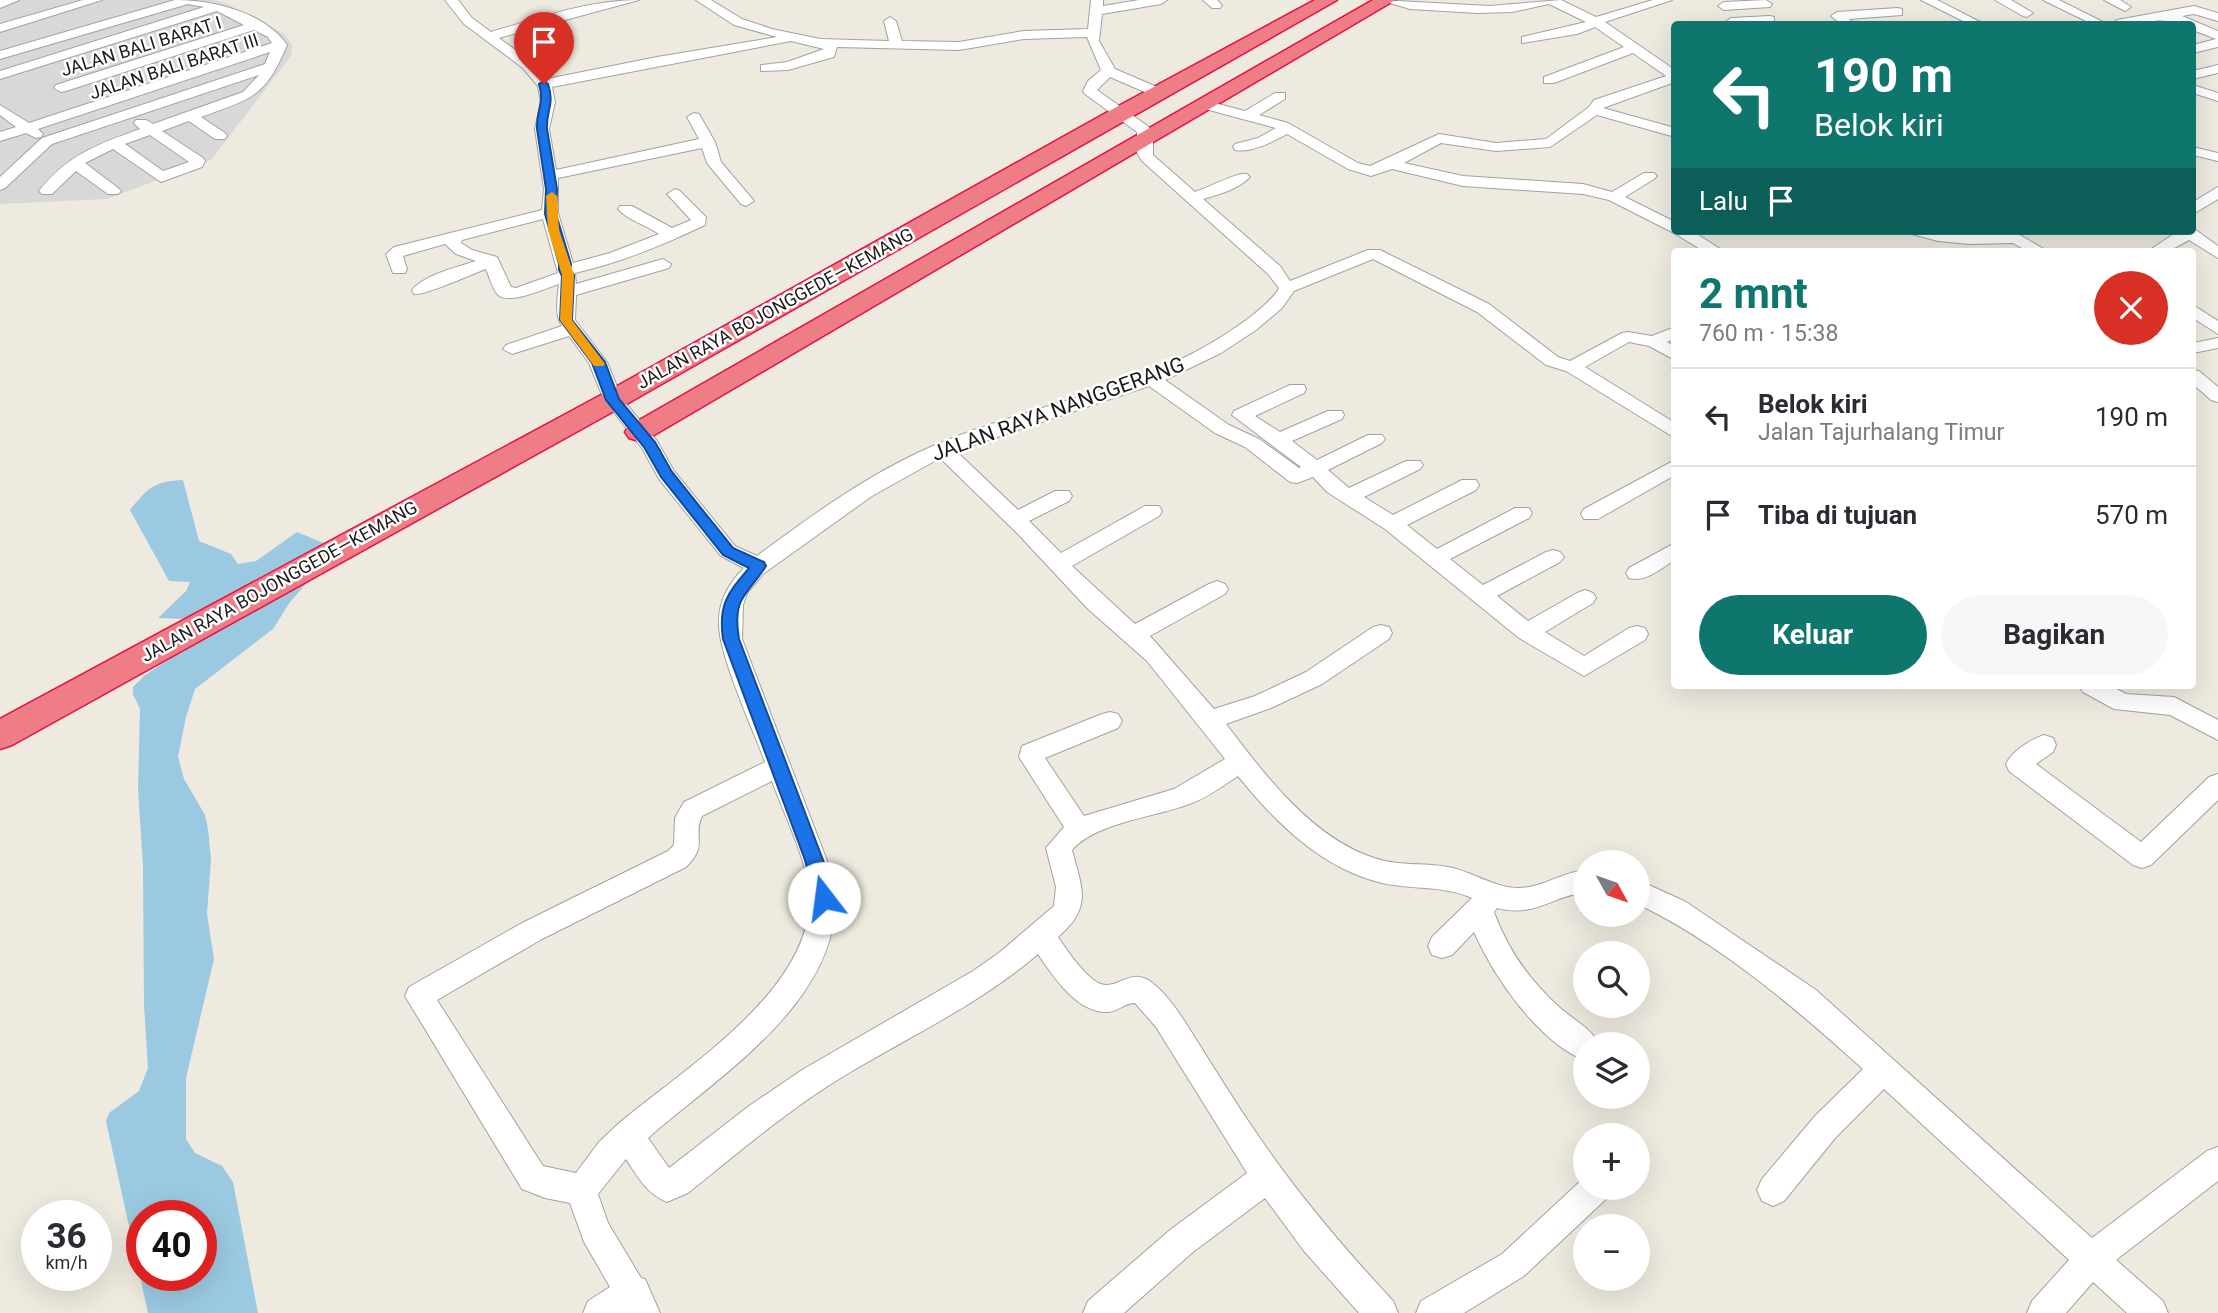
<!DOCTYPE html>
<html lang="id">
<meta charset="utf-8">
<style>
body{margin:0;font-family:Roboto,sans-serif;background:#f7f7f7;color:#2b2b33;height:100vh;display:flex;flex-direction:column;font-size:26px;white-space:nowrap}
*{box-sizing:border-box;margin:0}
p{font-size:23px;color:#7c7c81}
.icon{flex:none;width:38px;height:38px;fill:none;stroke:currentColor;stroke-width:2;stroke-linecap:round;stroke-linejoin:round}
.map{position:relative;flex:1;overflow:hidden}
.details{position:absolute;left:1671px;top:248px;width:525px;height:441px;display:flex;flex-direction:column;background:#fff;border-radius:7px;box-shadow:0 7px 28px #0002}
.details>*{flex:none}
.guide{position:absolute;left:1671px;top:21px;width:525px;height:214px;border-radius:7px;box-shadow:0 7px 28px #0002;background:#0f766e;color:#fff;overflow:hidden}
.needle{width:46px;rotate:130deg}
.tools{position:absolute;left:1573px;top:850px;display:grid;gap:14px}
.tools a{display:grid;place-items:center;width:77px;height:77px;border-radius:50%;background:#fff;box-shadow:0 7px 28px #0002;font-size:35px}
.speed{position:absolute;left:21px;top:1200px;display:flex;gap:14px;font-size:35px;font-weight:700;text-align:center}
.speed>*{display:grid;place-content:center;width:91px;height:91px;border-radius:50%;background:#fff;box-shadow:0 7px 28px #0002;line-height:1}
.speed small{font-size:18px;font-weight:400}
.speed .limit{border:10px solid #d22;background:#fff;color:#111}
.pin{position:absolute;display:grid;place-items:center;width:60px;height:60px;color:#fff;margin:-72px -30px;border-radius:50% 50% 50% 0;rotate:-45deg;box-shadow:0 0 7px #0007}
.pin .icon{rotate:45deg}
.me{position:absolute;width:77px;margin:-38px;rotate:345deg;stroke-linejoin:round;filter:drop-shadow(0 0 5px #0008)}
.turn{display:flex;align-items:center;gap:24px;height:147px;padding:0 28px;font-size:32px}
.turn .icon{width:91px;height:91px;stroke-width:2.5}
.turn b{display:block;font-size:49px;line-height:60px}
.then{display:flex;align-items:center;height:66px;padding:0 28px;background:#0003;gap:14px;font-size:26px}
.round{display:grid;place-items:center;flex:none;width:74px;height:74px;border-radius:37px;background:#f7f7f7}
.head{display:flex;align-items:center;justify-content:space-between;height:119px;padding:0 28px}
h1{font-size:42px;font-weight:700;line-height:52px;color:#0f766e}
.cta{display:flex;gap:14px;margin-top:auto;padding:14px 28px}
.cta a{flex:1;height:80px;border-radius:42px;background:#0f766e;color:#fff;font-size:28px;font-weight:700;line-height:80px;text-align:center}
.cta a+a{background:#f7f7f7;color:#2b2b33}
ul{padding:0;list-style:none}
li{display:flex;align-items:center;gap:21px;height:98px;padding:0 28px;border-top:2px solid #e1e1e2}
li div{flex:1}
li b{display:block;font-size:26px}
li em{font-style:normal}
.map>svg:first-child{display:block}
</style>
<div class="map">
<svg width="2218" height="1313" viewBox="0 0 2218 1313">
<rect width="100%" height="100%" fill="#eeeadf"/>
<path fill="#d9d8d8" d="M0,0H213L225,3L284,34L292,45L291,56L211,160L107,199L0,204Z"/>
<path fill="#9ac9e1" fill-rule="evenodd" d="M183,480L199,541L231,554L238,564L256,561L297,532L326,544L209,620L158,618L186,591L190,582L169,581L130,510C148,488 154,481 183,480Z
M311,578L290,602L273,629L195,689L186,717L178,757L184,779L205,815L208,829L211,859L207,914L214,959L186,1078V1139L195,1153L222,1166L233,1182L258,1313H148L106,1121L109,1113L139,1091L148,1068L144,1006L143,865L138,789L140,709L133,694V687L144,676L193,643ZM142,1216H201V1276H142Z"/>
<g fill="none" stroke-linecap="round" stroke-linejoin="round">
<defs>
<path id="minor" d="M0,0H19L0,8Z
M83,0H102L0,32V24Z
M175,0C212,0 265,12 287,45C265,98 252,98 201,117L225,133L227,136L225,139H215L189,121L162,131L203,158L205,161L202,167L161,182L113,149L85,163L118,188L121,191L118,194H108L76,171L52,194H42L39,191C68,154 99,144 140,129L134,123L136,120H146L153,124L243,92L259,75L52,144L5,188L0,190V177L42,138L265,64L270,52L38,129L43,134L41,137L36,138L26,133L0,141V132L16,127L0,115V105L29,123L272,43L268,37L254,30L66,91L61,92L54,88L56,85L244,25L217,11L0,79V71L204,7L188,4L0,59V51ZM150,135L189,162L163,171L125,144Z
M445,0H458L472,18L491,32C539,18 589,0 639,0L499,38L532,62L547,79L657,57L777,37L734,25L696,0H711L742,19L772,29L820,39L889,41L884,21L890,17L896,21L902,41L959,42L1024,31L1088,29L1091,0H1103V6L1139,0H1167L1161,4L1102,14L1099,41L1115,69L1164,90V96H1154L1110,77L1097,90L1149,127L1153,136V155L1195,192C1208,188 1237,172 1247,174L1250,177C1237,190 1220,194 1203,199L1280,266L1290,281L1368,250H1380L1489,304L1558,357L1570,361L1622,333L1628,332L1652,336L1675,327V339L1667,342L1675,347V360L1649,346L1629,342L1585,367L1675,423V438L1566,371L1546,365L1477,312L1373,259L1294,291L1282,308L1256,330L1221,353L1165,380L1229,425L1259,439L1299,468L1301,467L1232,415L1234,411L1290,385H1304L1306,389L1304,393L1255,416L1280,432L1328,411H1342L1344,415L1342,419L1292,441L1317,460L1368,435H1382L1385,439L1382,443L1328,470L1349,488L1406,461H1420L1423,465L1420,469L1364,497L1393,515L1462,480H1476L1479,485L1476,490L1407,525L1437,549L1515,508H1529L1532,513L1529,518L1450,559L1483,585L1546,552L1553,550L1560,552L1564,557L1560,562L1497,596L1528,621L1577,593L1585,590L1593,593L1596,598L1593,603L1545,632L1584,656L1629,628L1637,626L1645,628L1648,634L1645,640L1584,676L1519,638L1385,529L1327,492L1313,477L1297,483L1290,482L1245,447L1215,433L1149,386L956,451L1018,510L1055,491H1069L1072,496L1069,501L1029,521L1061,553L1145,506H1159L1162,511L1159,516L1072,566L1135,624L1209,584L1217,581L1225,584L1228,589L1225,594L1150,636L1214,709L1255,696L1306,672L1373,627L1381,625L1389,627L1392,633L1389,639L1322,684L1271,708L1226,724C1265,775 1311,837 1374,858C1400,867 1428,862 1453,868C1476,874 1496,888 1519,888C1542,888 1562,872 1586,870V892C1552,896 1535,918 1497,908L1494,912C1508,950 1529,980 1559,1007C1572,1019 1593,1029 1599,1045H1586V1061C1538,1042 1494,977 1474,932L1452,955L1442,958L1432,955L1428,946L1432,937L1472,898C1443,885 1413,890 1382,883C1322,869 1275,822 1238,776C1223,786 1208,797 1192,803C1157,817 1096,822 1072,850C1082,889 1093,907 1058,937C1066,949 1091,986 1106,985C1124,985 1134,966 1156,986C1173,1001 1185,1022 1197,1041C1216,1071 1235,1102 1255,1131C1296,1192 1343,1247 1393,1301L1398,1313H1359L1304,1251L1265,1198L1193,1252L1124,1313H1083L1088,1301L1170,1230L1247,1173L1156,1027L1135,1003C1125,1003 1118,1011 1109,1012C1077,1014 1053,976 1038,954C982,1002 915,1034 852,1071C793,1106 741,1150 688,1193L667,1202C646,1193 638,1177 626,1159L598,1194L608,1223L641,1278L645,1279L660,1313H583L588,1301L610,1287L584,1242L570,1203L545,1198L522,1189L405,996L409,987L522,923L668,851L674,845L675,818L684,802L765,762C753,729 717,652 719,621C719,600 730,582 744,568L721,556L659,479L642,448L604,400L589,363L569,336L512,354L503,349L506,345L562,326C554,315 558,295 559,284C546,288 511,305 498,295C493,290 489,276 486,269C472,274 424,296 414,294L412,290C426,274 455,268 476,261L456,254L445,244L403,256L407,269L405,273H393L386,254L394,247L542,210L544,189L535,129L541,102L538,86L523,68L464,24ZM1087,37L1101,70L1088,81L1083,91L1085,94L1137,132V153L1142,161L1268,274L1279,288L1276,293C1262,310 1244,322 1226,334C1137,392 1029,404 933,446C870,473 812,515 757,556L735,546L674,471L657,441L622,399L607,362L575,320L576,295L669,268L671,264L663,259L576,284L575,273C620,263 663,245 705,225L706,217L680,191L675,189L667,194L691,220L672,228L632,206H620L618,209C627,220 646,225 659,234L610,253L573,263L558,213V178L702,148L707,163L741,204L746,206L754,201L721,162L715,142L699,114L694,113L687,117L699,139L556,170L549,129L555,102L552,87L791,41L824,49L787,62L761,65V71L788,70L834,57L837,47L959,50L1024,39ZM543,219L558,273L516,288L511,287L497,257L472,250L461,243L462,240ZM940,458L1018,534L1088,609L1147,661L1225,759L1174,789L1084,816L1045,758L1118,728L1122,721L1118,714L1110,712L1102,714L1022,746L1019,757L1064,827L1046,848L1056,887L1054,906L1000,952L973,971L802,1070L749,1106L669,1168L648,1138C722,1073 851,995 834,879L742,639L743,605L747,593L763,574L872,496ZM772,781C783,812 807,860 809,891C818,988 681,1070 617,1125L599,1142L576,1173L543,1166L437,1000L542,939L686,867C709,844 692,839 702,816Z
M1203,0H1217L1222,5L1220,8H1212Z
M1380,0L1489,6L1561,0L1596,17L1653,0H1672L1605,22L1675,70V82L1603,108L1675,128V137L1597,115L1550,147L1496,151L1441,143L1404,163L1463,176L1583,184L1612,192L1644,173H1654L1657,176L1654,179L1625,197L1675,222V231H1692L1725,252H1705L1674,233L1609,200L1583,194L1463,186L1392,169L1371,176L1348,169L1287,134C1272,142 1252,153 1235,150L1233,147L1235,144L1258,138L1276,128L1198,107L1196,104L1203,100L1245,111L1275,93H1285V99L1259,115L1288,123L1358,163L1370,166L1439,134L1496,143L1546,139L1589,107L1594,100L1666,76L1633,53L1554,83H1544V77L1624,47L1595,27L1577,34L1522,43V37L1586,22L1549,4L1512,12L1478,13L1410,9Z
M1766,0L1772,4L1770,7L1724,10L1718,6L1724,2Z
M1921,0H1937L1984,24H1969Z
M1995,0H2011L2033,13L2027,17L2023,16Z
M2043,0H2059L2107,24H2092Z
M2104,0H2120L2131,7L2125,11Z
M2194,6L2218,13V21L2194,14L2182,16L2218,31V47L2193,53V45L2216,39L2193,30V24C2178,24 2168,19 2154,21L2155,24H2111L2117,20Z
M1898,8L1902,9V15L1849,19L1854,24H1841L1831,16L1837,12Z
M1770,16L1774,17V23L1726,24L1725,22L1731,18Z
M2218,65V73L2193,79V71Z
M2193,85L2218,93V101L2193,93Z
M2193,147L2218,153V161L2193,155Z
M2218,187V199L2193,214V202Z
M2193,228L2218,246V258L2189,240L2167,252H2147L2178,231H2193Z
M1910,231L2016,233L2049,252H2029L2013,243L1969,244L1938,241L1912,234Z
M2193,305L2218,321V334L2193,318Z
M2218,338V348L2193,353V343Z
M2193,370L2199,371L2218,387V402L2211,400L2193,384Z
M1675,460V475L1598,519H1584L1581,514L1584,509Z
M1675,543V560C1661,568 1646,583 1629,578L1626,573L1629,568Z
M2079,686H2111L2126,694L2174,697L2218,720V740L2170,715L2114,709L2083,692Z
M2044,735L2053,738L2056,745L2053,752L2036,764L2141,842L2209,777L2218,774V800L2151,865L2142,868L2133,865L2009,771L2006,764C2012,751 2030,740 2044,735Z
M1638,880L1686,902L1816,990L2092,1238L2207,1151L2218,1147V1181L2116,1260L2163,1301L2168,1313H2127L2093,1282L2066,1313H2027L2032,1301L2069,1260L1884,1089L1836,1137L1784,1201L1773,1206L1762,1201L1757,1190L1762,1179L1815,1116L1863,1069C1794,1007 1722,945 1638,904Z
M1586,1176V1188H1610L1606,1199L1524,1276L1464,1313H1416L1421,1301L1502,1254Z"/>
<path id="highway" d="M1315,0H1337L623,406L12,745L0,749V719L603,394L1113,109Z
M1373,0H1395L649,438L639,441L629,438L625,432L629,426Z"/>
</defs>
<use href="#minor" stroke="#a2a2a2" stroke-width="2"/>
<use href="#highway" stroke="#e51244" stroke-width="3"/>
<use href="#minor" fill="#fff" fill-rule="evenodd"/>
<use href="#highway" fill="#ef7d86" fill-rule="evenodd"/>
</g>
<path fill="#1a73e8" stroke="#114b97" stroke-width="2" d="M544,81L548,84C555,104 546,110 547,129L557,189L556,214L571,264L570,270L574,275L572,320L605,362L619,399L655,442L672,472L733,548L764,562L766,566C746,597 732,597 739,639L823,860L834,898L831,903L824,906L818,903L815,898L805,860L723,639C718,604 728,593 749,568L723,555L661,477L644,447L606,400L592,363L560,320L562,276L559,270V264L545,214L546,189L537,129C536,110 545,104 539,84Z"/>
<path fill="#f59e0b" d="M552,192L557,196L559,230L574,275L572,320L605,364L603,366H594L560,320L562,275L548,230L546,196Z"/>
<g text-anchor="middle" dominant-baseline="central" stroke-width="5" stroke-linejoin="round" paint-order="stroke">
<g font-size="18" fill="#1b1b1b" stroke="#fff">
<text transform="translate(141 46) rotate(-17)">JALAN BALI BARAT I</text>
<text transform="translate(174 66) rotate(-18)">JALAN BALI BARAT III</text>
<text transform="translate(775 308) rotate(-29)">JALAN RAYA BOJONGGEDE—KEMANG</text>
<text transform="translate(279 581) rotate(-29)">JALAN RAYA BOJONGGEDE—KEMANG</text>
</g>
<g font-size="21" fill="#1b1b1b" stroke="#fff">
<text transform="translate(1058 409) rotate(-20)">JALAN RAYA NANGGERANG</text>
</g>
</g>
</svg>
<div class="tools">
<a><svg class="needle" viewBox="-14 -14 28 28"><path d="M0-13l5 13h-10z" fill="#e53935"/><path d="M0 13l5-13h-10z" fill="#7c7c81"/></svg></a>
<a><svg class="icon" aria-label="search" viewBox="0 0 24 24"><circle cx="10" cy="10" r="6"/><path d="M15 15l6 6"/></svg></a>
<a><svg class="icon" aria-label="layers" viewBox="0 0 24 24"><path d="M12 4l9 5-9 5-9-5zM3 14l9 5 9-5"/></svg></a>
<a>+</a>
<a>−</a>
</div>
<div class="speed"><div>36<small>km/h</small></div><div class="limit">40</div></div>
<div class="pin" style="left:544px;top:84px;background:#d93025"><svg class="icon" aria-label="arrive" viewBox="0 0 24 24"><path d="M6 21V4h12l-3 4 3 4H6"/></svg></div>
<svg class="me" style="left:824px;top:898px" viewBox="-20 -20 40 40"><circle r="19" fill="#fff"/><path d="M0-13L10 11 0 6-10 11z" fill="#1a73e8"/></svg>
<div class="guide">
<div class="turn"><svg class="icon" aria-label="left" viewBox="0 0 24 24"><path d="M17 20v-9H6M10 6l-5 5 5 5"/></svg><div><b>190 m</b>Belok kiri</div></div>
<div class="then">Lalu<svg class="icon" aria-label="arrive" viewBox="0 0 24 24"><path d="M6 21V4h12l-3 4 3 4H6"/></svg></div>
</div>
<section class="details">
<div class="head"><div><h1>2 mnt</h1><p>760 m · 15:38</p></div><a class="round" style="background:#d93025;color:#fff"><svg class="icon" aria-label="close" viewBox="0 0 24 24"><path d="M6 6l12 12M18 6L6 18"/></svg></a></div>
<ul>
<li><svg class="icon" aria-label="left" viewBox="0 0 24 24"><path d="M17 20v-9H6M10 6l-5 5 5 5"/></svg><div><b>Belok kiri</b><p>Jalan Tajurhalang Timur</p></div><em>190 m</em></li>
<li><svg class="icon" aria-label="arrive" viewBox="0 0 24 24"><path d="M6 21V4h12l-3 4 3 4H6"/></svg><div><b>Tiba di tujuan</b></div><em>570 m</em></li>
</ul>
<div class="cta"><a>Keluar</a><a>Bagikan</a></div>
</section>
</div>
